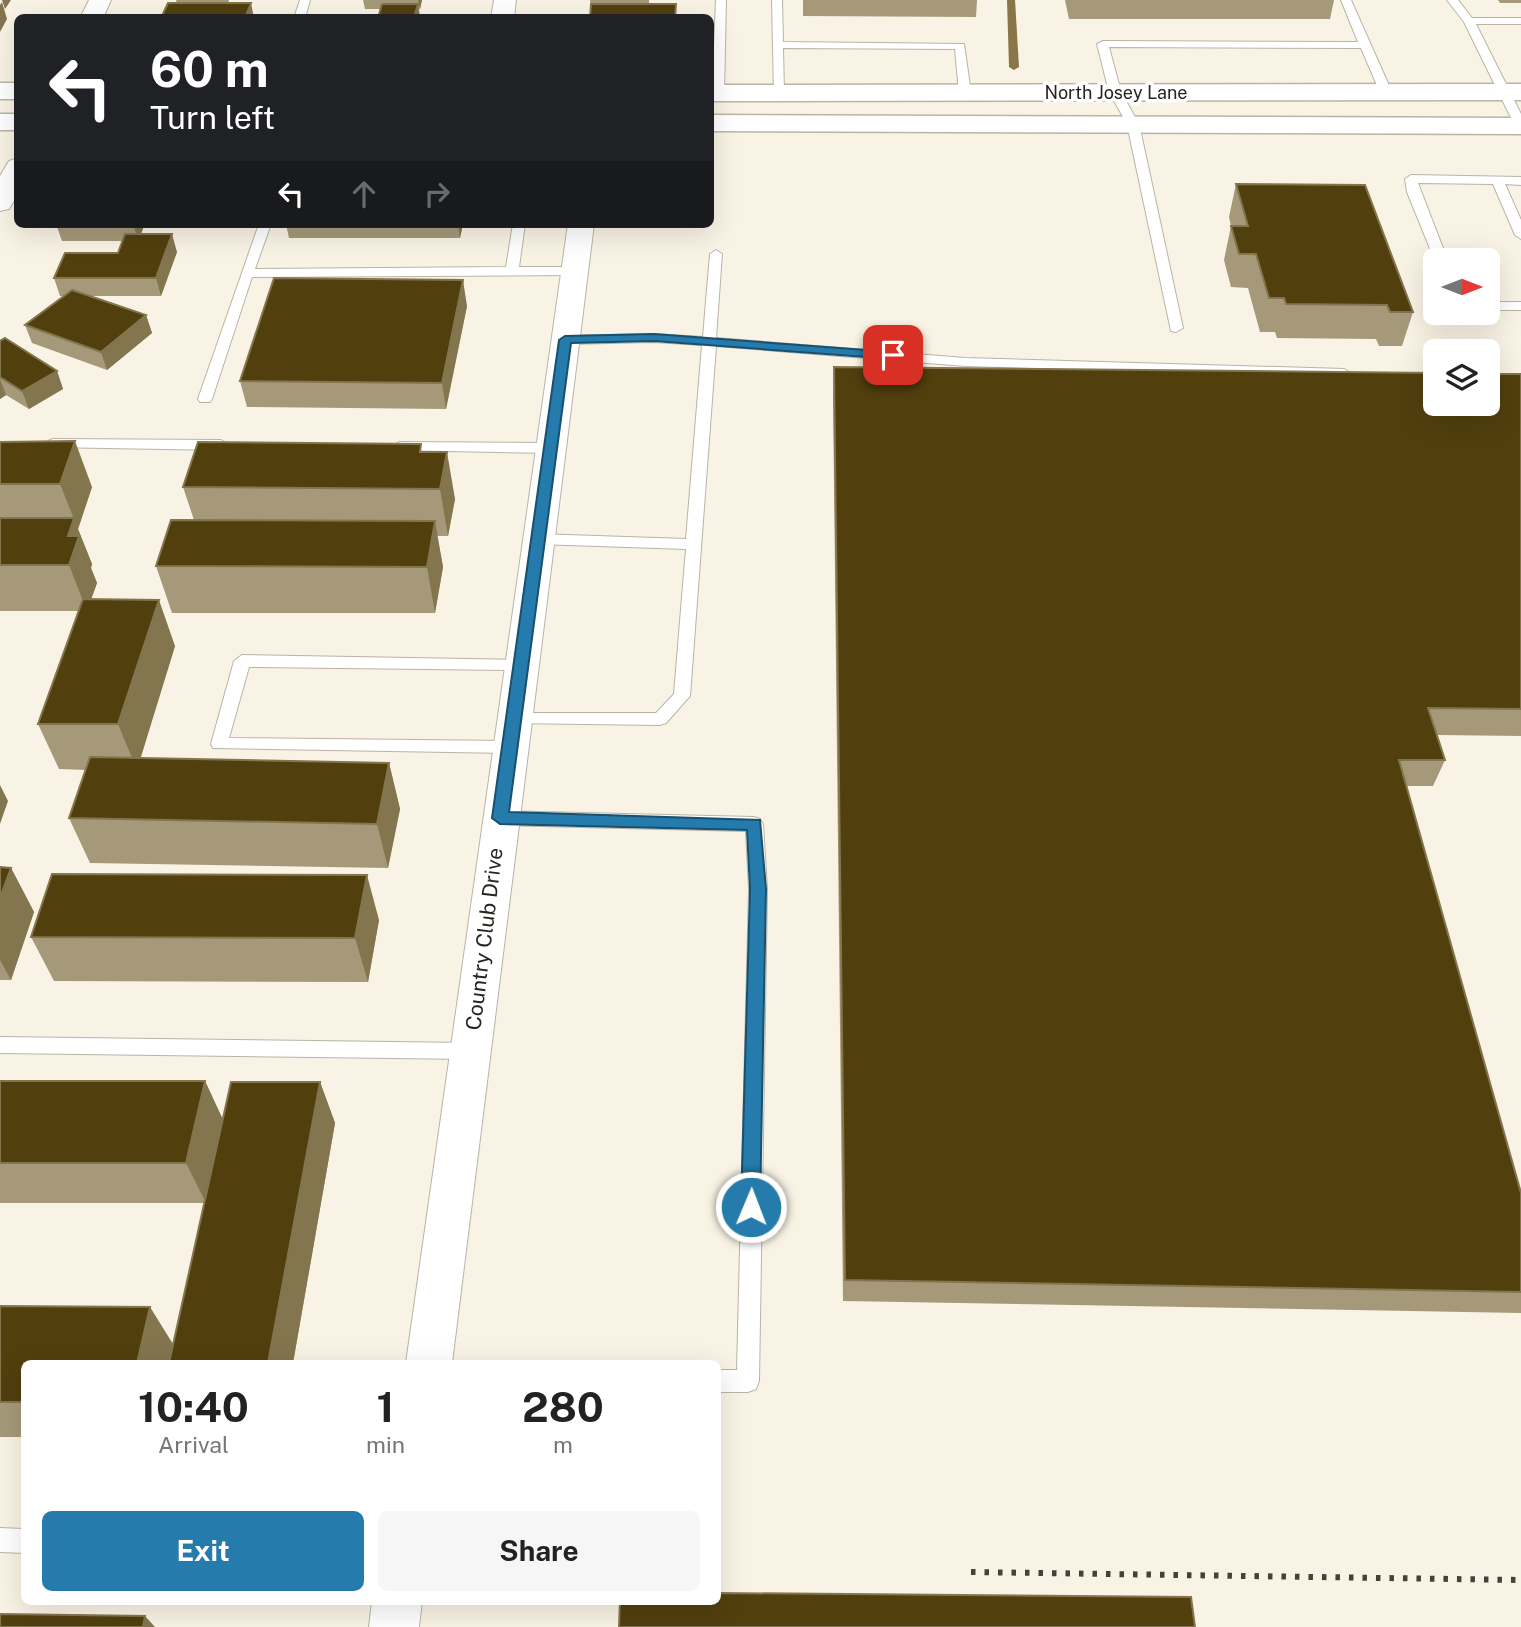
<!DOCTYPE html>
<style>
body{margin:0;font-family:"Public Sans",sans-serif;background:#f6f6f6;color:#222;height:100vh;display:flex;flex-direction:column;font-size:26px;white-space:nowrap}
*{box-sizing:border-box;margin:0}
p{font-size:23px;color:#767676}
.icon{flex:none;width:38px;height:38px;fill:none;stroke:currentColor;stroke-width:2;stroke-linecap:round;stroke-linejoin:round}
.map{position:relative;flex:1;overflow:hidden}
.panel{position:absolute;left:21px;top:1360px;width:700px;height:245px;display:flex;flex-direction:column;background:#fff;border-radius:10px;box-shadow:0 7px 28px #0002}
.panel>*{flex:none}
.guide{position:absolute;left:14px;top:14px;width:700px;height:214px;border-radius:10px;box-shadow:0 7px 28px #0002;background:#202124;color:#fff;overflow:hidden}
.needle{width:46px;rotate:90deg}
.tools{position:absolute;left:1423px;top:248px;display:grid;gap:14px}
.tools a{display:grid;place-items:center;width:77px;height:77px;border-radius:10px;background:#fff;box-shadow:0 7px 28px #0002;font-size:35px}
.pin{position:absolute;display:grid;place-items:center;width:60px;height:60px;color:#fff;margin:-30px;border-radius:14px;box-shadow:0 4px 10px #0006}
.me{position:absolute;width:77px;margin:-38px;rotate:1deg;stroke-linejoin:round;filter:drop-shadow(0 0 5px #0008)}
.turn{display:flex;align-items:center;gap:24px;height:147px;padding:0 21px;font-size:32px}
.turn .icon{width:91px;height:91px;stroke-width:2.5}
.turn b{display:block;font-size:49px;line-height:60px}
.lanes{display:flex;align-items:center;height:66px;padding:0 21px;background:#0003;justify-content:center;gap:35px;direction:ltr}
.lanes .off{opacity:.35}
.eta{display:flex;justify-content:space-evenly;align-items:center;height:119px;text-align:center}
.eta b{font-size:42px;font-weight:700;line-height:49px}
.cta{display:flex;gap:14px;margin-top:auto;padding:14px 21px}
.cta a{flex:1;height:80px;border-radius:10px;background:#257bab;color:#fff;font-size:28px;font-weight:700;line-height:80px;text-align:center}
.cta a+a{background:#f6f6f6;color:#222}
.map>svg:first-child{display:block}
</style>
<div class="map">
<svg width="1521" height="1627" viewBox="0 0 1521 1627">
<rect width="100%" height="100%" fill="#f9f3e5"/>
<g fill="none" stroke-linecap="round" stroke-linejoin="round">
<path fill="#887548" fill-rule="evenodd" d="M1007,0H1015L1019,67L1014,70L1009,67Z"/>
<defs>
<path id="service" d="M300,0H310L305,18H294Z
M716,0H726L724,93L718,96L712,93Z
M772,0H782L783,42L964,44L971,93L965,96L959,93L955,49L783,48L784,93L774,95Z
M1341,0H1351L1391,90L1389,92L1379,90L1361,48L1109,47L1121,92L1139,124L1183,328L1176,332L1171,331L1127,124L1109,92L1097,44L1103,41L1358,42Z
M1447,0H1458L1472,18H1521V24H1476L1521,114V130L1515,126L1464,22Z
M1411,175L1521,177V185L1505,184L1521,220V239L1515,235L1493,184L1418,183L1448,261H1435L1407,192L1405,179Z
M259,224H271L255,269L506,267L513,224H525L519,267H575L582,271L575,275L252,277L212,399L210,402H200L198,399Z
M716,250L722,254L716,338L965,358L1344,369L1351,373L1344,377L965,366L716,346L690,696L666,723L660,725L508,723L506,719L514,713H656L674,694L686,549L537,544L529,539L537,534L686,539L702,345L654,342L565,344L558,340L565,336L654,334L703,337L710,254Z
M1488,302H1521V310H1488Z
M53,439L221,440L228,445L221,450L48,447L46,444L48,441Z
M399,442L550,443L557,448L550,453L394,450L392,447Z
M242,655L527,660L529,664L521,670L249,667L229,738L510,741L518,747L510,753L213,748L211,744L234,661Z
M500,811L754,817L760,819L763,824L767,889L759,1381L756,1389L748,1392H718V1370H737L749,889L746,831L500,825L494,823L491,818L494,813Z
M0,1037L470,1043L477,1045L480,1051L477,1057L470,1059L0,1053Z
M0,1528L24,1529V1553L0,1552Z"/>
<path id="minor" d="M89,0H111L103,18H80Z
M494,0H516L514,18H491Z
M18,158V194L9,209L0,211V176L9,161Z
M568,224H594L452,1363H406Z
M372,1601H422L419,1627H369Z"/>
<path id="secondary" d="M0,83H18V99H0Z
M1521,84V100L710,101V85Z
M0,114H18V130H0Z
M710,115L1521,118V134L710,131Z"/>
</defs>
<use href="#service" stroke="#b9b4a6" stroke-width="2"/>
<use href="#minor" stroke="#b9b4a6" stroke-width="2"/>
<use href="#secondary" stroke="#b9b4a6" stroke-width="3"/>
<use href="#service" fill="#fff" fill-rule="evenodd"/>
<use href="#minor" fill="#fff" fill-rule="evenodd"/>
<use href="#secondary" fill="#fff" fill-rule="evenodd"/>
<path stroke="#44413b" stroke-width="6" stroke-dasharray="4.5 9" stroke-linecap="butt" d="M971,1572L1521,1580"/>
</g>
<path fill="#a5997a" d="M176,0H229L228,3H177Z
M363,0H422L420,9H419L420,18H378L380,9H365Z
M590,0H649V4L591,9Z
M803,0H977L976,17L803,16Z
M1065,0H1334L1330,19H1069Z
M1498,0H1521V3H1500Z
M1236,184L1413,312L1402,346H1379L1376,339L1277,338L1275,332H1260L1248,288L1231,287L1224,260L1231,226L1229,217Z
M56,224H169L168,226H144L141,234L177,252L161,296H91L146,315L152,333L107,370L32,343L25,325L63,296H60L54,278L118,253L122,241H62Z
M286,224H463L460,238H289Z
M467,306L446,409L247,407L240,381Z
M0,341L57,371L63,389L29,409L6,395L0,399Z
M834,367L1521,374V736L1437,735L1445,760L1433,786H1407L1521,1193V1313L843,1301L833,393Z
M0,442L92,487L78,529L92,564L91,568L97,583L91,599L175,646L140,758L389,763L400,809L388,868L90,863L69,818L86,770L59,769L38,724L79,611H0Z
M423,452L455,499L448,536H437L443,567L435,613H172L156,566L194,520L183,487Z
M0,867L11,868L34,912L11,980H0Z
M379,920L368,982L54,981L31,937Z
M0,1081H205L223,1120L320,1082L335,1123L293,1363H169L204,1203H0Z
M0,1306L24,1363V1437H0Z"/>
<path fill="#83754e" d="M2,0H11L5,9Z
M418,0H422L420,9Z
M2,2L7,19L0,32V5Z
M251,3L254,18H245Z
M418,4L420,18H414Z
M133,224H144V226L138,241Z
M458,224H463L460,238Z
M172,234L177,252L161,296L156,278Z
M463,280L467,306L446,409L442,383Z
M146,315L152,333L107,370L101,352Z
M57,371L63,389L29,409L22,391Z
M0,379L6,395L0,399Z
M75,441L92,487L78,529L92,564L91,568L97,583L87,611L69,565L68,536L74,519L60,484Z
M447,452L455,499L448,536L440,489Z
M435,521L443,567L435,613L427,567Z
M159,600L175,646L137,770L118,724Z
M389,763L400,809L388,868L377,824Z
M0,785L8,801L0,824Z
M11,868L34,912L11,980L0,960V898Z
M367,875L379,920L368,982L355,938Z
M205,1081L224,1122L206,1203L186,1163Z
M320,1082L335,1123L293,1363H268Z
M150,1307L173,1344L168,1363H137Z
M145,1616L155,1627H143Z"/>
<path fill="#513f0e" stroke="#83754e" stroke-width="2" d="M168,3H251L245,18H161Z
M382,4H418L414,18H378Z
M591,4H676L675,18H590Z
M1236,184L1365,185L1413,312H1390L1387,305L1286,304L1284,298H1269L1256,254H1239L1231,226H1248Z
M125,234H172L156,278H54L65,253H118Z
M274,278L463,280L442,383L240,381Z
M72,290L146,315L101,352L25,325Z
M5,338L57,371L22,391L0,377V341Z
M834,367L1435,373V404H1488V374H1521V709L1428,708L1445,760H1399L1521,1193V1292L845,1280Z
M75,441L60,484H0V442Z
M198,442L421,444L420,452H447L440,489L183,487Z
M0,518H74L68,536H79L69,565H0Z
M171,520L435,521L427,567L156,566Z
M83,599L159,600L118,724H38Z
M90,757L389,763L377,824L69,818Z
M0,867L11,868L0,898Z
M52,874L367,875L355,938L31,937Z
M0,1081H205L186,1163H0Z
M231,1082H320L268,1363H169Z
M0,1306L150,1307L137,1363H24V1402H0Z
M718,1593L1191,1597L1195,1627H619L620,1601H718Z
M0,1614L145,1616L143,1627H0Z"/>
<path fill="#257bab" stroke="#18506f" stroke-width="2" d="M654,334L893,352L899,355L893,359L654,341L571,343L509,812L760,820L766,889L760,1207L757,1213L751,1216L744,1213L741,1207L750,889L747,830L500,824L492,818L559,340L565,336Z"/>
<g text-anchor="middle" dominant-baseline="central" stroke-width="7" stroke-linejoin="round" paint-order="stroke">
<g font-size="18" fill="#272520" stroke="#fff">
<text x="1116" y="92">North Josey Lane</text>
</g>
<g font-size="21" fill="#272520" stroke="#fff">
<text transform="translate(484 939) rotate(-83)">Country Club Drive</text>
</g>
</g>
</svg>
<div class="tools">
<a><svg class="needle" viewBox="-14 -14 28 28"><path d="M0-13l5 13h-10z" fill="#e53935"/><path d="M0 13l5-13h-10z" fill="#767676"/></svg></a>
<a><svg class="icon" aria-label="layers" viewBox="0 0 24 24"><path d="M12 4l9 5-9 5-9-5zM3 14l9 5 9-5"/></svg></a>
</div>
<div class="pin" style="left:893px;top:355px;background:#d93025"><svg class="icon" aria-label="arrive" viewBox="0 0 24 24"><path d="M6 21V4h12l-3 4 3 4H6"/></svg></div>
<svg class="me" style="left:751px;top:1207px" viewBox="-20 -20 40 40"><circle r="17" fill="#257bab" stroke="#fff" stroke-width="3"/><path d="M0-11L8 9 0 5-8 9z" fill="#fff"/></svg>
<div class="guide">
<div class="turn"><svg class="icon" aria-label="left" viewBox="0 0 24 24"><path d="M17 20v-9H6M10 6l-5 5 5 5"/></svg><div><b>60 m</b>Turn left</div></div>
<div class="lanes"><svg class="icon" aria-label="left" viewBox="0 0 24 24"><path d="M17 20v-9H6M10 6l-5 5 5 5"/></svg><svg class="icon off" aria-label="ahead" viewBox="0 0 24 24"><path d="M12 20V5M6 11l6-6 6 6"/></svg><svg class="icon off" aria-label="right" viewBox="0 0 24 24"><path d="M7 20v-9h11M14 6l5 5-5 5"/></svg></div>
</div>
<section class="panel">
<div class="eta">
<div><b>10:40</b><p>Arrival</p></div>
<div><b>1</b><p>min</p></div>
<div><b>280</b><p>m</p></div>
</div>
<div class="cta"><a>Exit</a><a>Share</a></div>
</section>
</div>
